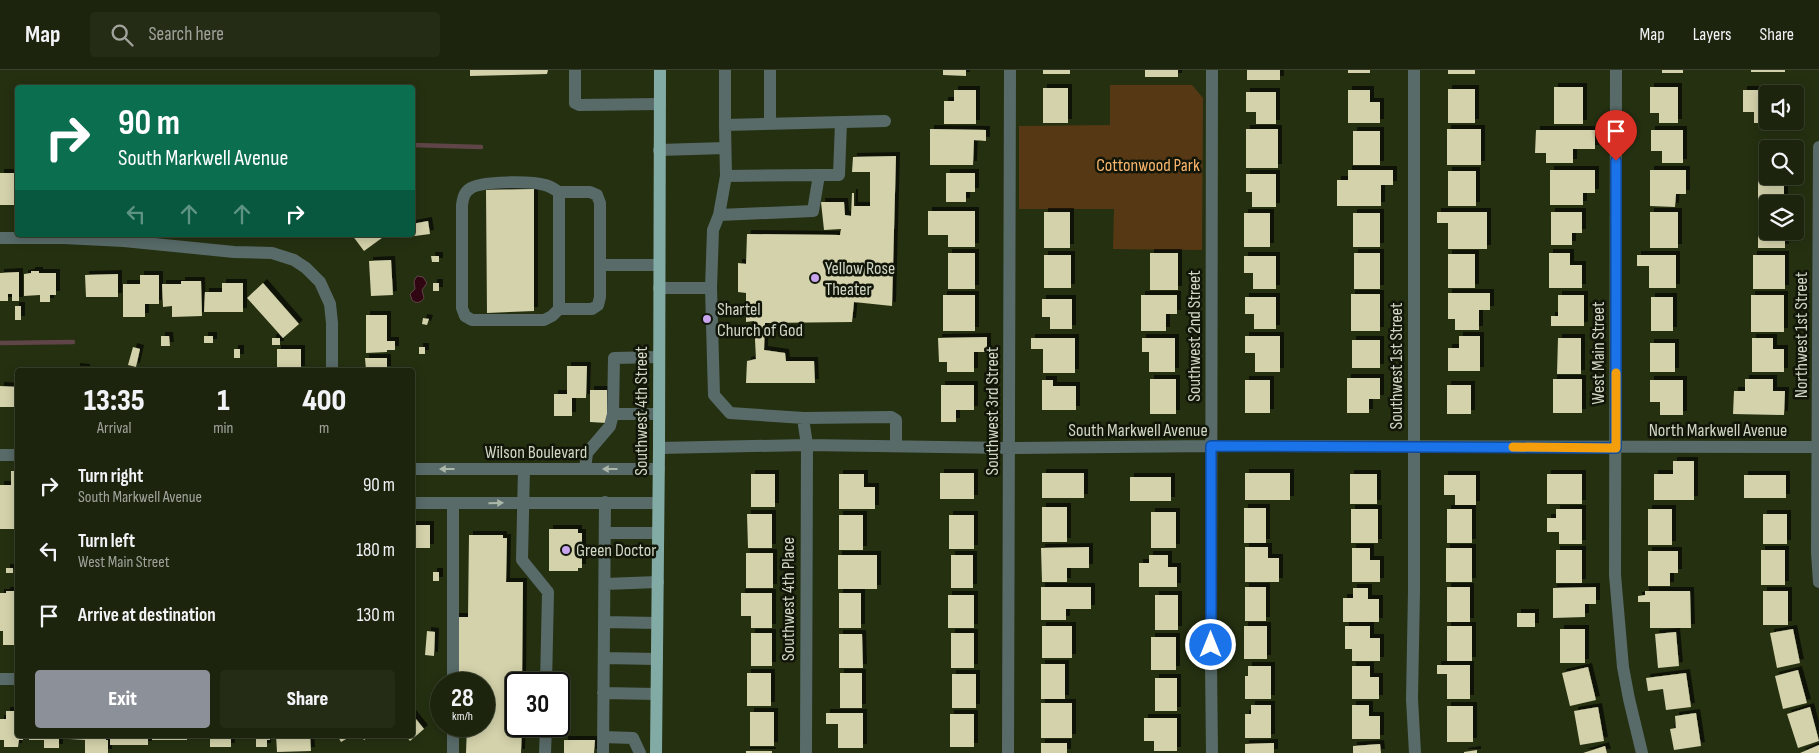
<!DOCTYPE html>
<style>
body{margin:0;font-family:"Sofia Sans Condensed",sans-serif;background:#252c16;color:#f1f3f6;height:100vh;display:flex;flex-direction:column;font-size:19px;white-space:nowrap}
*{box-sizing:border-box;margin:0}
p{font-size:16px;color:#a0a49d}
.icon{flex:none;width:28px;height:28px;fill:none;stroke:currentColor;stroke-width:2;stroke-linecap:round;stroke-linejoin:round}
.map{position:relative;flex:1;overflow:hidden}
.panel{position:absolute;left:15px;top:298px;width:400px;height:370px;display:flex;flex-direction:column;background:#1c240d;border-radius:5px;box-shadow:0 2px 12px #0003,0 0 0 1px #3a412e}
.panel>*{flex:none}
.banner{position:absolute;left:15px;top:15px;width:400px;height:152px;border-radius:5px;box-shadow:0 2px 12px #0003,0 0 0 1px #3a412e;background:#0b6e4f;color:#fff;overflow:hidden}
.buttons{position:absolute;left:1759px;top:15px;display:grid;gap:10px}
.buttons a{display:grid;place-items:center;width:45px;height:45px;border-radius:5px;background:#1c240d;box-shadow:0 2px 12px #0003,0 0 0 1px #3a412e;font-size:25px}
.speed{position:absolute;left:430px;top:602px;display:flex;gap:10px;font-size:25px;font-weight:700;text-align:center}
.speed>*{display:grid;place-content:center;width:65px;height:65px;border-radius:50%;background:#1c240d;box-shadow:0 2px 12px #0003,0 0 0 1px #3a412e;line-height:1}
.speed small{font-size:12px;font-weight:400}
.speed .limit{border:2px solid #111;border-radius:8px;background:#fff;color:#111}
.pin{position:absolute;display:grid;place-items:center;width:42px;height:42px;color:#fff;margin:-51px -21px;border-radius:50% 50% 50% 0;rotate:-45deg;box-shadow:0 0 5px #0007}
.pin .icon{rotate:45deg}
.me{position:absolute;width:55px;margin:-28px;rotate:0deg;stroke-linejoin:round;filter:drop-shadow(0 0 4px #0008)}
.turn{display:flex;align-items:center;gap:18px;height:105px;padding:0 20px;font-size:22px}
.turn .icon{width:65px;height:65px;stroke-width:2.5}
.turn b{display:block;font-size:35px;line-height:42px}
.lanes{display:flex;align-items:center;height:48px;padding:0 20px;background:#0003;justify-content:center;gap:25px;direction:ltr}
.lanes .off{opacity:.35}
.eta{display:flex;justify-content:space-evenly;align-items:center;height:85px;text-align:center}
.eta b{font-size:30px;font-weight:800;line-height:35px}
.primary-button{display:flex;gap:10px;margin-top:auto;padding:10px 20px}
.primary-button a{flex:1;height:58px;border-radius:5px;background:#8c9099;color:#fff;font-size:20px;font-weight:800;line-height:58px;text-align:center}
.primary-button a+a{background:#252c16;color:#f1f3f6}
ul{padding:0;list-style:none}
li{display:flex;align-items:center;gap:15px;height:65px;padding:0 20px}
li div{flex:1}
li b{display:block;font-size:19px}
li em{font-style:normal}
header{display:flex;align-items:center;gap:30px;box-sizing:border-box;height:70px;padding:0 25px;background:#1c240d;border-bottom:1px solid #3a412e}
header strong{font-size:24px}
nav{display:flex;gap:28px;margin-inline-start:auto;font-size:18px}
.search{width:350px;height:45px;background:#252c16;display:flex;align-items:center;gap:12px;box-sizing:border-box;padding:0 18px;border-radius:5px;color:#a0a49d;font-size:19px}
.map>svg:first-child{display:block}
</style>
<header>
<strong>Map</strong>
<div class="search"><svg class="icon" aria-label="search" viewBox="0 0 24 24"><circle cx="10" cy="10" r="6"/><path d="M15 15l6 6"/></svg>Search here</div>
<nav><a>Map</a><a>Layers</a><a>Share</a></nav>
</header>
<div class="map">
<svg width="1819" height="683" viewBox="0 0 1819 683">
<defs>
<filter id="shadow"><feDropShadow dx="4" dy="-4" stdDeviation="0" flood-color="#0009"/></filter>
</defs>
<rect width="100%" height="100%" fill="#253011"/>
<path fill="#573814" d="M1110,15H1192L1203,28L1202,180L1113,179L1114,139H1019V56L1110,55Z"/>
<path fill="#300613" stroke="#604548" d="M417,206L423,207L427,213L422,220L424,228C421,233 416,234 412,230L410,224L415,219L414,211Z"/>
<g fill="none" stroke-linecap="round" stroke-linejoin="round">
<path stroke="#604548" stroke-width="4.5" d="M412,75L481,77
M0,273L73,272"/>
</g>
<path fill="#d3d2ab" filter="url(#shadow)" d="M470,0H548L547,4L470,6Z
M943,0H966V6L943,5Z
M1043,0H1070V4H1043Z
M1145,0H1178V7H1145Z
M1247,0H1280V10H1247Z
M1348,0H1370V3H1348Z
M1448,0H1475V4H1448Z
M1662,0H1683V3H1662Z
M1751,0H1785V2H1751Z
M1554,17H1583V54H1554Z
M1650,17H1678V53H1659V43H1650Z
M1043,18H1068V53H1043Z
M1448,19H1475V53H1448Z
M954,20H976V54H944V31H954Z
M1348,20H1370V32H1380V53H1348Z
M1743,20H1788V24H1768V53H1754V42H1743Z
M1246,22H1276V54H1256V42H1246Z
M930,59L986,60V71L974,70L973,95H930Z
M1246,59H1278V98H1246Z
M1447,59H1481V95H1447Z
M1536,60H1595V79H1573V93H1546V83H1535Z
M1651,60H1683V93H1662V81H1651Z
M1353,61H1380V95H1353Z
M896,86L892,236L854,232L852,252L765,253L764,280L785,283L786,291H814L815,313H746L747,291L756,289L754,251L746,252V223L738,222V193L746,194L747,164L840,165L841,159L824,160L821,132H844L845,145L851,146L852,123H854V136H870V102H852L853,87Z
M1348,100H1393V115H1381V136H1337V110H1348Z
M1550,100H1595V123H1583V135H1550Z
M1650,100H1686V124H1676L1675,137L1650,136Z
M1758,100H1768V106H1784V134H1768V136H1758Z
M1448,101H1476V136H1448Z
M0,103H16L15,114H18V135H0Z
M946,103H975V122H966V132H946Z
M1246,104H1276V137H1252V122H1246Z
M534,119V241L487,243L486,120Z
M928,141H975V177H948V165H928Z
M1758,141H1768V161H1785V178H1758Z
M1044,142H1070V178H1044Z
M1437,142H1487V179H1448V153H1437Z
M1551,142H1582V163H1572V175H1551Z
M1650,142H1678V178H1650Z
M1244,143H1270V177H1244Z
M1353,143H1380V177H1353Z
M428,151L430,164L407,167V165H412V154Z
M352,165H386L364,181Z
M948,183H975V219H948Z
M1150,183H1178V220H1150Z
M1354,183H1380V219H1354Z
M1549,183H1570V195H1582V218H1549Z
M1448,184H1475V218H1448Z
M1044,185H1071V218H1044Z
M1637,185H1676V218H1649V196H1637Z
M1753,185H1785V219H1753Z
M431,186H439V192H432Z
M1244,186H1276V219H1253V203H1244Z
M391,190L393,225L371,226L369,191Z
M31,201H39V203H56V225H50V232H40V225L24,226V204L31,203Z
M19,202V231H12V224H8V231H0V203Z
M118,204V227H86L85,205Z
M140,205H159V234H145V247H123V214H140Z
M181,211H201L202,246L172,247V236L163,237L162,214H181Z
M222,213H243V242H204L205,222H222Z
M263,213L299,254L283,268L247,228Z
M433,213H439V221H433Z
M1448,223H1490V240H1479V260H1455V249H1448Z
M1351,224H1380V261H1351Z
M943,225H975V261H943Z
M1141,225H1177V244H1166V261H1141Z
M1558,225H1584V256H1551V246H1558Z
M1751,225H1784V262H1751Z
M1245,227H1276V259H1254V244H1245Z
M1651,227H1673V261H1651Z
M1042,229H1072V259H1050V247H1042Z
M15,236H21V250H15Z
M366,245H387V271H395V280H387V282L366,283Z
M423,248L429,249L427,255L422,254Z
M161,266H169L170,276H161Z
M204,266H213V273H204Z
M1245,266H1280V302H1255V283H1245Z
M1459,266H1480V301H1448V278H1459Z
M987,267V282H974V302H947V292H939L938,268Z
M272,268H280V275H272Z
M1031,268H1075V303H1043V279H1031Z
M1142,268H1175V302H1149V282H1142Z
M1558,268H1581V304H1557Z
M1752,268H1773V279H1784V302H1752Z
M1352,270H1380V298H1352Z
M1650,273H1675V302H1650Z
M133,277L140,279L136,297L128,295Z
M419,277H425V284H419Z
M234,279H240V288H234Z
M277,279H301V300H277Z
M365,288H387V300H366Z
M567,296H587L586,328H572V346H554V324H567Z
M76,297L86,298V300H76Z
M1347,308H1380V329H1369V343H1347Z
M1150,309H1176V344H1150Z
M1553,309H1582V343H1553Z
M1745,309H1773V321H1785L1784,345L1733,344L1734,321H1745Z
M1042,310H1053V316H1076V340H1042Z
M1245,310H1270V343H1245Z
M1650,310H1683V345H1660V332H1650Z
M941,315H974V340H956V352H941Z
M1447,315H1471V344H1447Z
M0,316L18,317V337H0Z
M590,320H607V353L590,352Z
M1673,391H1694V430H1654V404H1673Z
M11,401H18V447H14V459H0V415H11Z
M940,403H974V429H940Z
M1042,403H1084V428H1042Z
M1245,403H1290V430H1245Z
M751,404H775V437H751Z
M839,404H864V417H875V439H839Z
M1350,404H1377V434H1350Z
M1547,404H1582V434H1547Z
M1444,405H1476V435H1455V425H1444Z
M1744,405H1786V428H1744Z
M1130,407H1171V431H1130Z
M1042,437H1067V472H1042Z
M1244,438H1266V473H1244Z
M1351,439H1378V473H1351Z
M1447,439H1472V473H1447Z
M1556,439H1582V474H1559V462H1547V448H1556Z
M1648,439H1672V475H1648Z
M1151,442H1176V478H1151Z
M747,444H772V478H748Z
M1763,444H1787V474H1763Z
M839,445H863V480H839Z
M949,445H974V479H949Z
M412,455H430V478H412Z
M549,459H578V463H582V498H578V501H549Z
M469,465H503V468H507L506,512H523L522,614H516V656H522L521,683H466L467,656H484V614H467V603H453L454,547H468Z
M1089,477V498H1067V512H1042L1041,478Z
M1245,477H1268V488H1279V512H1245Z
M1352,478H1370V490H1380V512H1352Z
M1446,478H1472V512H1446Z
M1556,480H1582V513H1556Z
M1761,480H1785V515H1761Z
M1648,481H1678V503H1670V516H1648Z
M746,483H773V518H746Z
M838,485H877V519H838Z
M951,485H973V518H951Z
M1149,485H1168V497H1177V517H1139V493H1149Z
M6,498H13V503H6Z
M433,502H439V511H433Z
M1041,517H1091V539H1066V550H1041Z
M1245,517H1266V551H1245Z
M1447,517H1470V552H1447Z
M1596,517V534H1585V547L1553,548V518Z
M1353,518H1368V529H1379V552H1343V528H1353Z
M6,521H18V575H3V561H0V523H6Z
M1645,521H1690L1691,558H1650V532H1638V526L1645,525Z
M1763,521H1788V555H1763Z
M741,523H772V558H751V546H741Z
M839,523H861V558H839Z
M948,525H974V558H948Z
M1155,525H1178V560H1155Z
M1517,543H1535V557H1517Z
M1042,556H1072V588H1042Z
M1244,556H1267V589H1244Z
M1345,556H1370V568H1380V591H1352V579H1345Z
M1447,556H1472V591H1447Z
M1560,559H1585V593H1560Z
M1793,559L1800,593L1777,598L1770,563Z
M427,561L435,562L434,586L425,585Z
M1676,562L1679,596L1658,598L1655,564Z
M751,563H772V596H751Z
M951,563H974V598H951Z
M839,564H862L863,598H839Z
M1151,567H1176V600H1151Z
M1041,594H1065V629H1041Z
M1437,595H1470V629H1447V604H1437Z
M1248,596H1271V629H1245V606H1248Z
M1352,596H1370V607H1379V629H1352Z
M1588,597L1596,630L1570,636L1562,603Z
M1798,600L1807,633L1783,639L1775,606Z
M747,603H771V636H747Z
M840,603H862V638H840Z
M1686,603L1691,637L1666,640L1663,619L1648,621L1646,608Z
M952,604H976V638H952Z
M1155,608H1177V641H1155Z
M1041,633H1072V668H1041Z
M1251,635H1271V668H1245V644H1251Z
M1352,635H1369V646H1380V669H1352Z
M1447,636H1473V672H1447Z
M1598,637L1604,671L1580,675L1574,641Z
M1810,637L1819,671L1798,678L1787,644Z
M6,641H18V665H23V670H19L18,677H4V670H0V649H6Z
M750,642H774V676H750Z
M826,643H863V678H838V654H826Z
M1696,643L1701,676L1674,680L1670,659L1676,658L1675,646Z
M412,644L424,659L410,671L405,665H412Z
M950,644H974V677H950Z
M1144,648H1177V681H1154V671H1144Z
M29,665H64V669H59V678H44V670H29Z
M69,665H106V670H108V683H85V670L69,669Z
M110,665H148V675H110Z
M152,665H187V670H152Z
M192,665H229L231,667V677H210V669H192Z
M234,665H270V670H267V677H256V669H234Z
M276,665H310L311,681L277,682Z
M337,665H353L341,672Z
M361,665H372L364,670Z
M564,670H595L594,683H564Z
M1041,673H1067V683H1041Z
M1274,673V683H1245V674Z
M1380,674L1381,683H1353V676Z
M1819,675V683H1800Z
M1605,676L1607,683H1583Z
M1477,680V683H1464V682Z
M746,681H772V683H746Z"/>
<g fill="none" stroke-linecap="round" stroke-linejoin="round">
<path stroke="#586b69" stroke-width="12" d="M575,0V33L579,35L660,34
M770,0V54
M1414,0V521L1412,629L1415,683
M1616,0L1615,505L1623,597L1629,629L1642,683
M725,55V0
M1819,77L1817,482L1819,512
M659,80L725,78
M819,105H839L841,52
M559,122C554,119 550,116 545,115C532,111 482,111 471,118C464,122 463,128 462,135V238L465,246L472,250H544L552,246L559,239
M719,145L813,141L819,105L726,106
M0,168H64L124,171L234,182L272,183L294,190L306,198L320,212L330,234L332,253V300
M600,195V133L597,125L590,122H559V239H592L598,235L600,227V195H659
M659,218H711L713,160L719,145L726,106L725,55L885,51
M711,218L714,325L730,343L804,348V355L807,375L806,683
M659,344H613L614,288L659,287
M804,348L891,347L896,350V376
M659,378L807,375L1009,378L1211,376L1819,377
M0,385H18
M412,399H659
M524,399L522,490L548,522L546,614
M585,399L587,383L610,356L613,344
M412,433H658
M605,463H658
M605,514L658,512
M604,552L657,553
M604,588L657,589
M0,609H18
M453,614V433
M603,623L656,624
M603,667L633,668L640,683
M453,683V656
M545,683L546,656
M603,683L605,432
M1008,683L1010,0
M1212,683L1211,594L1212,0"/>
<path stroke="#83aba6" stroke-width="12" d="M656,683L659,378L660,0"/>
</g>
<defs><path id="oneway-solid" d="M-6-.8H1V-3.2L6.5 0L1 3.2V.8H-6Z" transform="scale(1.25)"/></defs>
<g fill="#abb7a9">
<use href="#oneway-solid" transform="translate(447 399) rotate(-180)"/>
<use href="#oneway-solid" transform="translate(610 399) rotate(180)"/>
<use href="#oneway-solid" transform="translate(496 433) rotate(-1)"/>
</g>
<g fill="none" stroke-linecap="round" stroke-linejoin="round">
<defs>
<path id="route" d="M1211,575V376L1616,378V91"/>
</defs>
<use href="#route" stroke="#114b97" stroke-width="12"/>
<use href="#route" stroke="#1a73e8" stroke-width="9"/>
<path stroke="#f59e0b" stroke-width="9" d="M1513,377L1616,378V303"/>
</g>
<g fill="#c8a5ee" stroke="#111609" stroke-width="2">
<circle cx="815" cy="208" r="5"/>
<circle cx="707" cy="249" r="5"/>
<circle cx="566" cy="480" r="5"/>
</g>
<g text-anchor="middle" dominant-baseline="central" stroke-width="5" stroke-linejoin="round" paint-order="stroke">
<g font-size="18" fill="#fbb66e" stroke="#111609">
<text x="1148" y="95">Cottonwood Park</text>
</g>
<g font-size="18" fill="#cfd7c4" stroke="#111609" text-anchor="start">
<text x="825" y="198">Yellow Rose<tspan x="825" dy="21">Theater</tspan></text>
<text x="717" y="239">Shartel<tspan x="717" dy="21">Church of God</tspan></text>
<text x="576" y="480">Green Doctor</text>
</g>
<g font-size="18" fill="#cfd7c4" stroke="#111609">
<text transform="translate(1801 265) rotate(-90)">Northwest 1st Street</text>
<text transform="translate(1194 266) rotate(-90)">Southwest 2nd Street</text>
<text transform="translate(1598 283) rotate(-90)">West Main Street</text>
<text transform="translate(1396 296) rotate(-90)">Southwest 1st Street</text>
<text transform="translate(641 341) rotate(-90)">Southwest 4th Street</text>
<text transform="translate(992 341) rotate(-90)">Southwest 3rd Street</text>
<text x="1138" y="360">South Markwell Avenue</text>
<text x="1718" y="360">North Markwell Avenue</text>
<text x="536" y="382">Wilson Boulevard</text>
<text transform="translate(788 529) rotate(-90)">Southwest 4th Place</text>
</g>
</g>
</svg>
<div class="buttons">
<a><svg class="icon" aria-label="sound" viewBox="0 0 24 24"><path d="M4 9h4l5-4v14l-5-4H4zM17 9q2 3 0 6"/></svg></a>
<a><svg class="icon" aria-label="search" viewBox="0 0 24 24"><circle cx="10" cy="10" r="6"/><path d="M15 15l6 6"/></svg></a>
<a><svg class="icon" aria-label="layers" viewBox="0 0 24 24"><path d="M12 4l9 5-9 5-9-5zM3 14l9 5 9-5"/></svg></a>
</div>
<div class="speed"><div>28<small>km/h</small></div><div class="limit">30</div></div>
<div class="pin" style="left:1616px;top:91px;background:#d93025"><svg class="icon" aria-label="arrive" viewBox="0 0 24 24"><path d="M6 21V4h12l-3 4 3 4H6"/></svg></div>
<svg class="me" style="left:1211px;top:575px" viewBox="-20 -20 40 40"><circle r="17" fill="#1a73e8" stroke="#fff" stroke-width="3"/><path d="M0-11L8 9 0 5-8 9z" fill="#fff"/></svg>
<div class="banner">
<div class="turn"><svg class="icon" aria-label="right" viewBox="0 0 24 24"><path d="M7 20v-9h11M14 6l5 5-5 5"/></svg><div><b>90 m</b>South Markwell Avenue</div></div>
<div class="lanes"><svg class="icon off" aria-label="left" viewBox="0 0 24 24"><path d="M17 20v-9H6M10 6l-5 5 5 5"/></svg><svg class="icon off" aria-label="ahead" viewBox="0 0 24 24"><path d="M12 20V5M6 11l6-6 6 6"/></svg><svg class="icon off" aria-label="ahead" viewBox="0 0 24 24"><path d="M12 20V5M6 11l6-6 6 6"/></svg><svg class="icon" aria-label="right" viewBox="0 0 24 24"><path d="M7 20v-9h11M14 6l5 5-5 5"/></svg></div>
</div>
<section class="panel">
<div class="eta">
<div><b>13:35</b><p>Arrival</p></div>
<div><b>1</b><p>min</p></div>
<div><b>400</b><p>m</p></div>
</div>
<ul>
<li><svg class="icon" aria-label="right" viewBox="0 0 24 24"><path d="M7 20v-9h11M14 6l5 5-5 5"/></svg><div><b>Turn right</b><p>South Markwell Avenue</p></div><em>90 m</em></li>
<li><svg class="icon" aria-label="left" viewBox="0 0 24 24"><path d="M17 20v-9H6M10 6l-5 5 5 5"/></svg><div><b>Turn left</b><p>West Main Street</p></div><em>180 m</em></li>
<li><svg class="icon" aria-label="arrive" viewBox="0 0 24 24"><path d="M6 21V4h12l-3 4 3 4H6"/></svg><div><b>Arrive at destination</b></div><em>130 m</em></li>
</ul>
<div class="primary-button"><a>Exit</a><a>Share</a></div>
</section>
</div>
